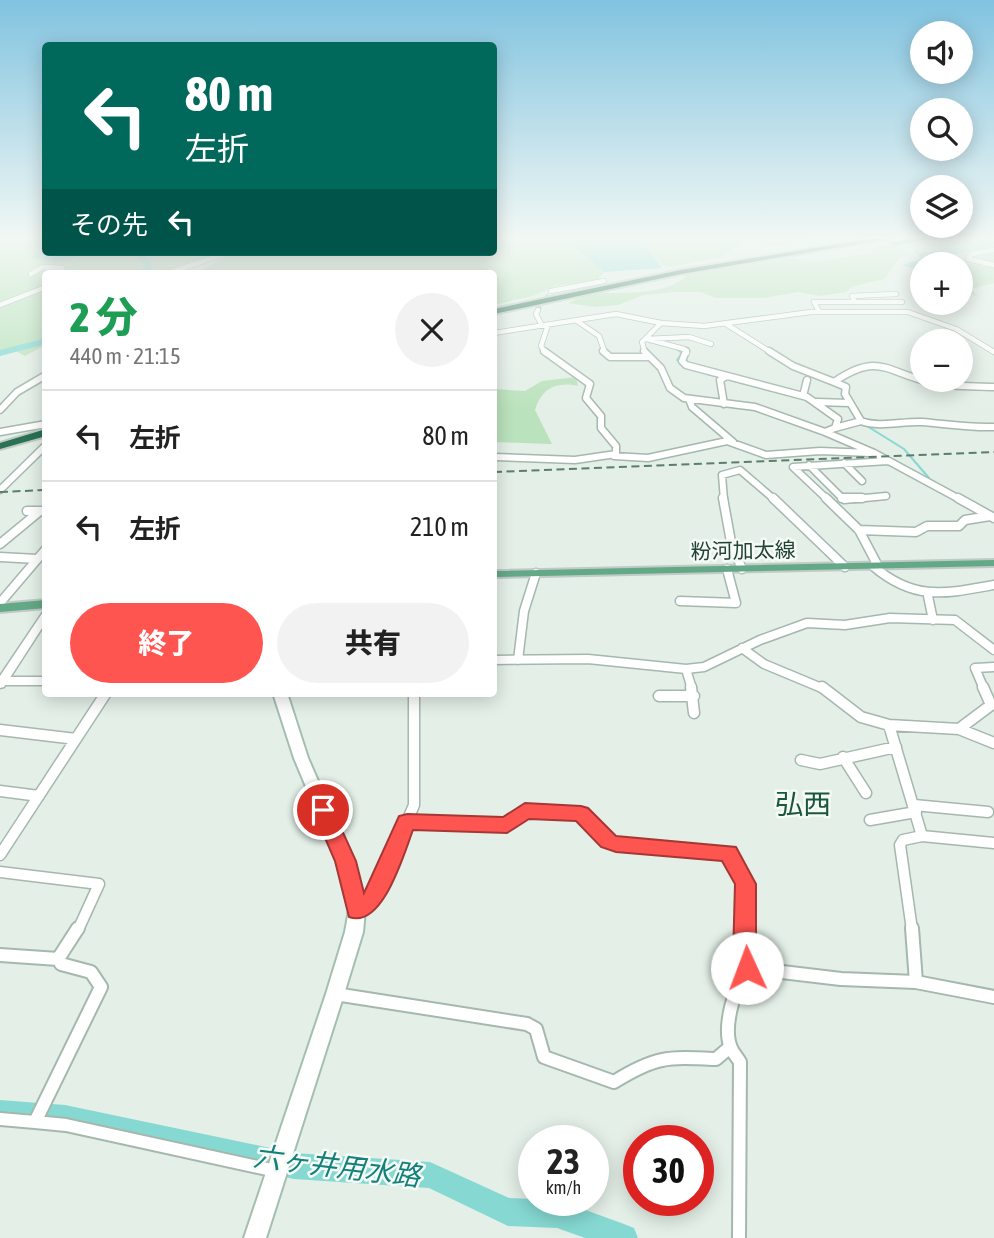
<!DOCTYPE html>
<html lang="ja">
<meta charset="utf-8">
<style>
body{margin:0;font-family:"Asap Condensed","Noto Sans JP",sans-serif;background:#f2f2f2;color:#222;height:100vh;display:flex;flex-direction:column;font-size:26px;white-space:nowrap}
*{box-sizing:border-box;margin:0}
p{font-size:23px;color:#767676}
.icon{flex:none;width:38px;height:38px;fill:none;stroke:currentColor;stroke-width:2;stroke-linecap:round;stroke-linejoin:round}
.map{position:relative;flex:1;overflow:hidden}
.sheet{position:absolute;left:42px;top:270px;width:455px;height:427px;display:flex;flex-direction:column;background:#fff;border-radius:7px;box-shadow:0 4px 18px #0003}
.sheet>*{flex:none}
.banner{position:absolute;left:42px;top:42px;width:455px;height:214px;border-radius:7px;box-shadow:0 4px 18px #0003;background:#00695c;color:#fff;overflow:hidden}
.buttons{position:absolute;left:910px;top:21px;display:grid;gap:14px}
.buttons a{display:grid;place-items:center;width:63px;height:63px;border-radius:50%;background:#fff;box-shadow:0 4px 18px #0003;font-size:35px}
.speed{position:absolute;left:518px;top:1125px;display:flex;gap:14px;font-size:35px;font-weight:700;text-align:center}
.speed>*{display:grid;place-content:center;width:91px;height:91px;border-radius:50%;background:#fff;box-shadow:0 4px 18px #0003;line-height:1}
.speed small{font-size:18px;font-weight:400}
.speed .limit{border:10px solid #d22;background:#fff;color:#111}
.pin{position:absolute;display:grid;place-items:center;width:60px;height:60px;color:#fff;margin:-30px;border:4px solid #fff;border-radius:50%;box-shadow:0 2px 7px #0007}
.me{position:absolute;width:77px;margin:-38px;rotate:358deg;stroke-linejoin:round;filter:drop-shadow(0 0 5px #0008)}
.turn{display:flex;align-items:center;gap:24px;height:147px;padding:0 28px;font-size:32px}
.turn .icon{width:91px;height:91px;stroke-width:2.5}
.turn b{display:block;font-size:49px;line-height:60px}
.then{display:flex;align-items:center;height:66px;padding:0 28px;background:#0003;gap:14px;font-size:26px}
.round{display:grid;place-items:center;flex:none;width:74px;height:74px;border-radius:37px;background:#f2f2f2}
.overview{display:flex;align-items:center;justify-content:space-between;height:119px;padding:0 28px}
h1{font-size:42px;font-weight:800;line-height:52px;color:#1e9e55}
.cta{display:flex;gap:14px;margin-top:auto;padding:14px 28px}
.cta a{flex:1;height:80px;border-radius:42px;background:#ff5551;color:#fff;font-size:28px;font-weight:800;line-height:80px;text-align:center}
.cta a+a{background:#f2f2f2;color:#222}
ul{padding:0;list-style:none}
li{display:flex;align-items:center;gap:21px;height:91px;padding:0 28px;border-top:2px solid #e0e0e0}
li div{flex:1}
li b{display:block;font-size:26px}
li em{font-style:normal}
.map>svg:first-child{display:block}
</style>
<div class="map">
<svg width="994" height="1238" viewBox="0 0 994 1238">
<rect width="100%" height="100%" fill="#e3efe7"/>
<path fill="#bae2bc" d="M0,236H45L41,252L31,256L75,260L86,252H221L164,273H46L45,345L25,356L14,350L0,351Z
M494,236H570L577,249L604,272L597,280L555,286L533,296L494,305V273H196L235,252H298L297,255L494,252Z
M638,236H827L774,247L744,239L723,257L670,267L660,264Z
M955,236H994V264L973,261L960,254L966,250C945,247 925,254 904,247Z
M891,245L909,253L908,256L900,258L884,279L851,287L846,292L820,296L798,292L764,298H716L700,292H673L644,295L618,305L595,307L568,303C575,300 582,295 589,294C617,291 665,298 687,275L790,258L813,262L871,253L875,248Z
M972,264L994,266V283L971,289L978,296L961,293V267Z
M576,377L578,386C556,381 541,389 535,410L552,444L494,442V389L525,391L542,381Z"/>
<path fill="#86d9d3" d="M570,236H638L662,268L604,272L577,249Z
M982,241L990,243L991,246L952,255L951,264H922V271L902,265L921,259L913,250L928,252Z
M45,244L46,252H86C68,266 52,261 31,258Z"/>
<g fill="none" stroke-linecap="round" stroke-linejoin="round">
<path stroke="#86d9d3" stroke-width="2" d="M650,342L667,346
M676,349L682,353L677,360L684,366
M707,374L761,388
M849,406L858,421
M867,426L904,449L929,478"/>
<path fill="#86d9d3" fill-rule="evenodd" d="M133,252H142L151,263L152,273H144L143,263Z
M46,338V344L0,356V350Z
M0,1100L65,1105L294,1153L430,1162L509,1198L558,1200L624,1224L634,1228L638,1238H585L557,1228L508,1226L429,1188L294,1179L65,1131L0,1126Z"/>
<path stroke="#bccdc3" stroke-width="4.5" stroke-dasharray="4.5 2.5" stroke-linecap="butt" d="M538,310L551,291"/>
<defs>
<path id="minor-far4" d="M994,250L972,254L968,259L994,265
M168,273L230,252
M31,274L43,267L62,268L63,273
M551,291L604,281
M855,302L852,296L896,294
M0,305L46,287
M538,310L536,314L541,324
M819,311L814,302H902
M577,321L599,336L605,353
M726,324L772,353
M494,333L616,314L661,323L704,326L811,312H908L956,329L994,352
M647,339L684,349L687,353
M647,339L689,337L711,344
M545,353L541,346L548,325
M645,353L642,342L661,323"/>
<path id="minor-far3" d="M603,351L610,357H648
M644,351L661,368L670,388L684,398L755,407L825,432L874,453L961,500
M686,351L682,361L686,365L807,397L838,419L835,428L825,432
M769,351L793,366L834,382C880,351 886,373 933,383C953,387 974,386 994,387
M834,382L846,387L845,394L861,421L835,428
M803,396L807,380
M689,399L692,407L733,442
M817,402L849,403
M724,404L720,380L725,377
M0,410L17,392L46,375
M861,421C880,428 902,421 922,422C946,424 969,428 994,427
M0,432L46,424
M614,456L648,458L727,441L766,455L820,451L871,453
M494,457L575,460L616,454V446L601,428V416L586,398L590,384L544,351
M844,463L862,481
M809,465L844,500L886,496
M0,490L46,445
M724,500L722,475L740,470L775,500
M828,500L793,467L888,461"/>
<path id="minor-far2" d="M723,498L731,542L742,569
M773,498L845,567
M826,498L859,530L878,566
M842,498H862
M958,498L994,518
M27,511H43
M859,530L916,532L927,526H959L965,520L990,516
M0,544L40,511
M0,557L37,559
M873,566C914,601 944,594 994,585
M928,596L933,620
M680,601L736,603L727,569
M0,603L46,549
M742,648L764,664L824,689
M494,660L588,659L686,669L704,667L760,640L807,623L845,625L890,618L955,620L994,650
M518,660L524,611L536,573
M686,669L692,689
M0,681H46
M984,689L975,668L994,667"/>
<path id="minor-far1" d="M691,687L694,713
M822,687L861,717L889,725L959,729L994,743
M659,696H694
M889,725L922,836
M959,729L991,705L983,687
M0,730L76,739
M843,757L866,793
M801,760L820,764L896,747
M0,791L39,796
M914,805L988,812
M870,820L916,812
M407,822L507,825L525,811L581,814L609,842L616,844L729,853L746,884L745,930
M0,855L106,693
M0,872L99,884L78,930
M357,910L375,896L414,805V693
M912,930L900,845L903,840L922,836L994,843"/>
<path id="minor" d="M745,928L748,968
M912,928L916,982
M0,955L58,959L61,964L91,972L101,987L35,1122L66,1125L276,1171
M58,959L78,928
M335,994L527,1024L536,1029L544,1057L614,1082C656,1056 667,1057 716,1059L730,1047
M0,1119L35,1122
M739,1238L740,1062C737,1057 733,1053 731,1048C722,1027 735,985 748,968L841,979L916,982L994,997"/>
<path id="tertiary" d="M46,611V622L4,687L0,688V676L43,612Z"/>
<path id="secondary" d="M273,693H287L308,758L353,861L365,910L363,932L344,994L266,1238H244L326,994L345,932L349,910L337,861L294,758Z"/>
<path id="primary" d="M994,560V566L494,577V571Z
M46,600V608L0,612V604Z"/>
<path id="motorway" d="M887,236H906L681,274L494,314V309L681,270Z
M926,236H948L894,245L890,243Z
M46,429V436L0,449V443Z"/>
</defs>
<use href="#minor-far4" stroke="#a5b8ad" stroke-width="6"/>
<use href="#minor-far3" stroke="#a5b8ad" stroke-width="9"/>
<use href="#minor-far2" stroke="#a5b8ad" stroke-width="11"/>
<use href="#minor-far1" stroke="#a5b8ad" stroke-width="13"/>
<use href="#minor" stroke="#a5b8ad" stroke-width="16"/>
<use href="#tertiary" stroke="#a5b8ad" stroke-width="3"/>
<use href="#secondary" stroke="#a3bfaf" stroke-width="4"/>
<use href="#primary" stroke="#c1cac6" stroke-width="4"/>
<use href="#motorway" stroke="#c1cac6" stroke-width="4"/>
<use href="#minor-far4" stroke="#fff" stroke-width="4.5"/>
<use href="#minor-far3" stroke="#fff" stroke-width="6"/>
<use href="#minor-far2" stroke="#fff" stroke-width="8"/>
<use href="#minor-far1" stroke="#fff" stroke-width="10"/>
<use href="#minor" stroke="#fff" stroke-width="12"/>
<use href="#tertiary" fill="#fff" fill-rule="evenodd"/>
<use href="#secondary" fill="#fff" fill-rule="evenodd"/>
<use href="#primary" fill="#63a987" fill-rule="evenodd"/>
<use href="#motorway" fill="#297253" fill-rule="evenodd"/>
<path stroke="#5b7e6d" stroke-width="2" stroke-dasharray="8 4.5" stroke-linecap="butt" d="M494,472L994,452
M0,492L46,490"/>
</g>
<linearGradient id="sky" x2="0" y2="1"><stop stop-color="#81c3e0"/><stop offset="0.58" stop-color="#f2f8f4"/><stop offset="1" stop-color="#f2f8f4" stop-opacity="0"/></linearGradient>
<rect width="994" height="410" fill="url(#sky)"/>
<path fill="#ff5551" stroke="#a63735" stroke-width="2" d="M323,802L330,804L356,861L364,893L399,816L407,814L503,817L525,803L581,806L588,808L616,836L736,847L756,884V958L759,968L756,976L747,979L739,976L733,958L735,884L722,861L616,852L601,847L576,821L529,819L507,833L413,830C404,853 383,929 349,917L335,861L313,810L316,804Z"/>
<g text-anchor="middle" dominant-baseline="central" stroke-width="5" stroke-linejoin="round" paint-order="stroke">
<g font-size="21" fill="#204332" stroke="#f5faf6">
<text transform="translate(743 550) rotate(-1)">粉河加太線</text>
</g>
<g font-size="28" fill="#1a583a" stroke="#f5faf6">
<text x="803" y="804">弘西</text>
</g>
<g font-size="28" font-style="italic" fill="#13807a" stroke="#f5faf6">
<text transform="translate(337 1166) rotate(7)">六ヶ井用水路</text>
</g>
</g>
</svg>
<div class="buttons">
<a><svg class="icon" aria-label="sound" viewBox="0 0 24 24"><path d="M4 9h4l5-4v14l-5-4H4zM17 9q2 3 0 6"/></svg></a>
<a><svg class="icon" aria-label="search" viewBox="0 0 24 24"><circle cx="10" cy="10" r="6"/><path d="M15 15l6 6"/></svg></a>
<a><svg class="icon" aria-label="layers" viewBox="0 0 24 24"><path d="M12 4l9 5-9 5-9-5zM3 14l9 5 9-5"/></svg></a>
<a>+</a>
<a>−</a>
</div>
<div class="speed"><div>23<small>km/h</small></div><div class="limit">30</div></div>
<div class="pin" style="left:323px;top:810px;background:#d93025"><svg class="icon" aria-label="arrive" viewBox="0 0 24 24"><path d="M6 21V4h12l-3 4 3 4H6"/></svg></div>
<svg class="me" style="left:747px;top:968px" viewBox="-20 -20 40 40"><circle r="19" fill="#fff"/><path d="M0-13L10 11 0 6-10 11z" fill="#ff5551"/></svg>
<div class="banner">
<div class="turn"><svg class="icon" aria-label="left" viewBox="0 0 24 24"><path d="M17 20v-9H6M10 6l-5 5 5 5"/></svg><div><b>80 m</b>左折</div></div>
<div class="then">その先<svg class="icon" aria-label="left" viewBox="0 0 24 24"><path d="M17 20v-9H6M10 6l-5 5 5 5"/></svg></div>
</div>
<section class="sheet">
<div class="overview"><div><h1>2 分</h1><p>440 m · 21:15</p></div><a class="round"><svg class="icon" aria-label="close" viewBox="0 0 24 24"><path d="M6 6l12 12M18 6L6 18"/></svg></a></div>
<ul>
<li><svg class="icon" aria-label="left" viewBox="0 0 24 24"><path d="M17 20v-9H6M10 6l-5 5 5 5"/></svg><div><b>左折</b></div><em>80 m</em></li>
<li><svg class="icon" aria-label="left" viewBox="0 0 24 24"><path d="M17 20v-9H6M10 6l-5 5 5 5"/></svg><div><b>左折</b></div><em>210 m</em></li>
</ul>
<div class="cta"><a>終了</a><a>共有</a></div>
</section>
</div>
